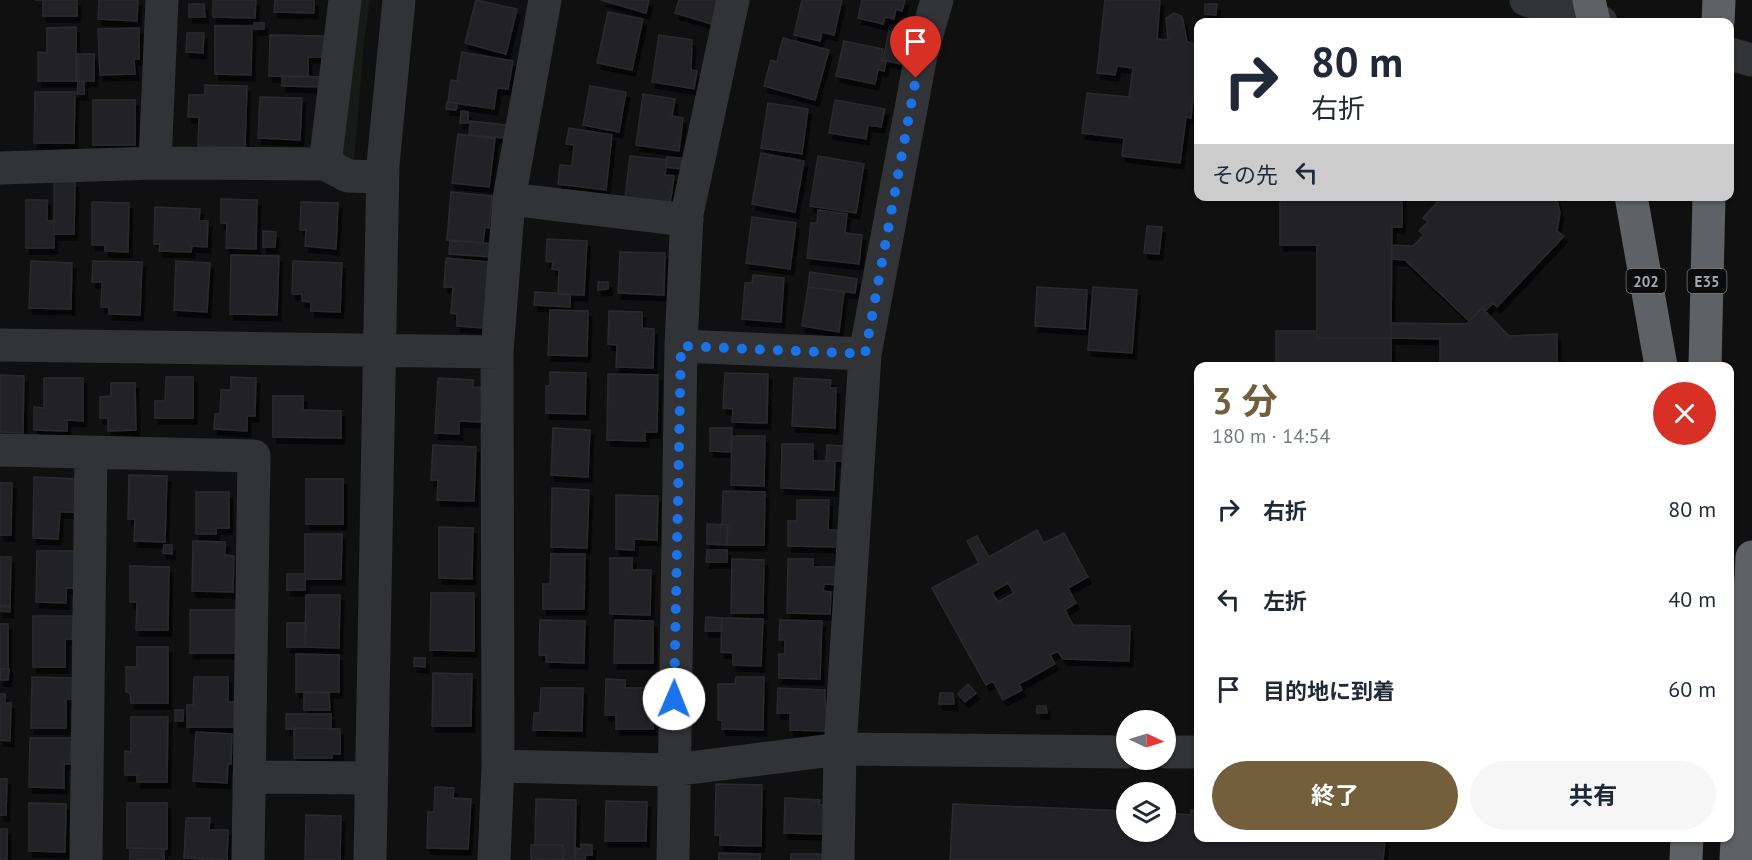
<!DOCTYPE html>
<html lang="ja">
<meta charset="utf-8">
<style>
body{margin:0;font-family:"PT Sans","Noto Sans JP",sans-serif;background:#f6f6f7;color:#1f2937;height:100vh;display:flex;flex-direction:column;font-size:22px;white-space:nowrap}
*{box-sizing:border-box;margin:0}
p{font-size:20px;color:#747a83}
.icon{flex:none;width:33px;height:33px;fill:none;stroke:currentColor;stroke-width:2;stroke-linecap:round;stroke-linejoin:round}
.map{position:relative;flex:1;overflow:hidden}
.sheet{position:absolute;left:1194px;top:362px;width:540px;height:480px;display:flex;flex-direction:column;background:#fff;border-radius:12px;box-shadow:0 2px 4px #0004}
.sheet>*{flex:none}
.guide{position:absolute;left:1194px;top:18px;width:540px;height:183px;border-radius:12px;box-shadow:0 2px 4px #0004;background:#fff;color:#1f2937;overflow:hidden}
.needle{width:39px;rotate:94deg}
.fabs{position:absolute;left:1116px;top:710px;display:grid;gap:12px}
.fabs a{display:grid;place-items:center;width:60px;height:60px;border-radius:50%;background:#fff;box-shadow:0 2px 4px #0004;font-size:30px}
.pin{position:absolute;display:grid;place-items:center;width:51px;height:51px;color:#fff;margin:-62px -26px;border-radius:50% 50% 50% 0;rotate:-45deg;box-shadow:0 0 6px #0007}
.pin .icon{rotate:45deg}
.me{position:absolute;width:66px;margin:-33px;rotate:1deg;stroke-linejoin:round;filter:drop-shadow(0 0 4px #0008)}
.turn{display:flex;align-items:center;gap:21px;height:126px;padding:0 18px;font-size:27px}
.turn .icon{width:78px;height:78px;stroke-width:2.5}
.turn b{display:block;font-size:42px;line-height:51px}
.then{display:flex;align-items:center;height:57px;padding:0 18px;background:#0003;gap:12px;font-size:22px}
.round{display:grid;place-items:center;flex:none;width:63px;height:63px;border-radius:32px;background:#f6f6f7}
.overview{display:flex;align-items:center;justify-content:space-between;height:102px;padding:0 18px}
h1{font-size:36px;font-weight:700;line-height:45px;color:#735f3b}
.action{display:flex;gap:12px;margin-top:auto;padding:12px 18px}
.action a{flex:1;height:69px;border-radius:36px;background:#735f3b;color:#fff;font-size:24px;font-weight:700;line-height:69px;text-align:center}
.action a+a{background:#f6f6f7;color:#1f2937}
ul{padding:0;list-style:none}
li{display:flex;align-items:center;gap:18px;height:90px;padding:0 18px}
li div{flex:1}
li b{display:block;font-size:22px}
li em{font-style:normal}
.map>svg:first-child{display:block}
</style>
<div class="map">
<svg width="1752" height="860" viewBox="0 0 1752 860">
<defs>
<filter id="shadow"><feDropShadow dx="3.5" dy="6" stdDeviation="0" flood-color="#0009"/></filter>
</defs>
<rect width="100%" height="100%" fill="#101011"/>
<path fill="#171b18" d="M358,0H370L364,42L354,162H343L341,148Z"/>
<path fill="#232325" stroke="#2a2b2d" stroke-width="1.5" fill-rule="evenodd" filter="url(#shadow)" d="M35,0H77V16H43V0Z
M99,0H138L137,21L98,19Z
M213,0H256L255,18L213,17Z
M275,0H314V13L274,12Z
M476,0L517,9L506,54L465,43Z
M601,0H649L646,13Z
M679,0H719L712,24L675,13Z
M802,0H842L834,35L822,32L820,41L794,35Z
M862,0H905L902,11L896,9L894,19L885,17L883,24L858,18Z
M1105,0H1160L1157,39L1168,40L1166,18L1174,13L1181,16L1183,20L1187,42L1198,44L1191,118L1186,117L1180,163L1122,156L1124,138L1082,133L1087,93L1129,97L1133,68L1117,66L1115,75L1097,73Z
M189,4H204L205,17H189Z
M1205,4H1217L1216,15L1205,14Z
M608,12L643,19L632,70L597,63Z
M1204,19L1222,21V22H1204Z
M254,23H264V29H254Z
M215,26H252L251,75L215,74Z
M76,27V81H38V52L47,53V28Z
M139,28V59H134L135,74L100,75L98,29Z
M889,31L908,35L901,64L883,60Z
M187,33H204L203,53L186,52Z
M270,35L325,36L324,57H308V77L269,76Z
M659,35L692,40L691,70L697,71L694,89L652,82Z
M783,38L829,50L815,100L764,86L771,60L777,62Z
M844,41L883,49L881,61L886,62L884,71L878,69L875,84L836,76Z
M462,52L513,61L508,89L497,88L494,109L448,102L451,80L457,81Z
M77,54H94V81H77Z
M282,76L325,77L324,87L282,86Z
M78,82H84V94H77Z
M205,85L247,86L245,147L198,146L199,117H188L189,95H205Z
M590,86L626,92L619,132L583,125Z
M35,92H75L74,143H34Z
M643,94L675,99L672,116L683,118L679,151L636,145Z
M260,97L302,98L300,140L258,138Z
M93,100H135V145H93Z
M835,100L885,109L881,127L868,125L866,139L829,133Z
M447,102L458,103L456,110L446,109Z
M768,103L808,109L802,154L761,148Z
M461,111L468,112V123H460Z
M470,121L506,125L504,138L469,135Z
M569,128L612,135L606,190L558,184L560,165L572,166L574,145L566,144Z
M458,134L495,139L489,187L452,183Z
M761,153L804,161L795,212L752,204Z
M630,156L667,160L665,175L674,176L670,204L625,198Z
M818,156L864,164L856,213L810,206Z
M667,157L689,159L688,170L666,167Z
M54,181L75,182L74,234H54Z
M451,192L492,196L489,228L485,227L483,243L447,240Z
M1280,196H1402V227H1392L1391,338H1317V245H1280Z
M1443,196H1556L1560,213L1557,231L1564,236L1497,307L1493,303L1485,311L1482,308L1469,321L1405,260L1392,259V245L1413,246L1424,235L1419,231L1428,222L1423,218Z
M221,199L257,200L256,249L226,248L227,223H221Z
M26,200H47V221H54V248H26Z
M92,202L129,203L128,252L105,251V245H92Z
M301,202L338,203L336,249L305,246L306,230H300Z
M155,207L200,209L199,221H208L207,247L192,246L191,252L159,251L160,244H154Z
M818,210L847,214L845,233L862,235L859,264L807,258L811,223H817Z
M752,217L796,223L790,269L746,263Z
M1147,226L1162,227L1159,254L1144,253Z
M263,231L276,232L275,247H263Z
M547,239L587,241L584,295L558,294L559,270L552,269L553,262L546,261Z
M450,240L494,244L492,257L449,254Z
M620,252L665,253L664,295L618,293Z
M231,255L279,256L277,315L230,314Z
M446,258L488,262L484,328L457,326V314L451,313L453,287H444Z
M31,261L72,263L71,309L29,308Z
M93,261L142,262L140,315L109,314V307H101L102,282H92Z
M176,261L210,263L207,312L174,310Z
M293,261L342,263L340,312L311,311V302L302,301V294H292Z
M810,272L857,279L855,293L808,287Z
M753,275L784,278L781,322L742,319L745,283H752Z
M598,282H608V289L598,290Z
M808,287L844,292L839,332L802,326Z
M1037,287L1087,290L1085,329L1035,326Z
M1093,287L1137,290L1132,353L1088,350Z
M535,292L570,294V307L534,305Z
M1482,308L1509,336L1557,334V366H1440V339L1391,338V323L1466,324Z
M550,310L588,311L587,356L548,355Z
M609,311L642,312V328L654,329L653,368L616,367L617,345L608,344Z
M1276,331H1317V338H1391V366H1276Z
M550,372L586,373L585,414L546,413V386H550Z
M725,373L768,374L767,423L732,422L733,409L723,408Z
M608,374L658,375L657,432H645V441L607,440Z
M0,375L24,376L23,433L0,432Z
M166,377H193V418H155V401H165Z
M231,377L256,378L255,416H247V431L214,429L215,414H220L221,390H231Z
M44,378H83V421L67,420V431L34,430V407L44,408Z
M438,378L473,380V387L486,388L481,422L459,421V434L435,433Z
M794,378L831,380L830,388H836L835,428L792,426Z
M111,383H135L136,430L108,431V418H100V397L111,396Z
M273,396H303V410L341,411V438L273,437Z
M553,428L590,430L588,477L551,475Z
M710,428H732L731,452L710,451Z
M732,436H765L764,486L731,485Z
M782,444H813V461H835L834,490L781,488Z
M433,445L476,447L474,501L437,500L438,480H431Z
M827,445L845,446V461H826Z
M129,475L167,476L165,542L134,541L135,519H128Z
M34,477L76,479L75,512H60L58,539L33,538Z
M306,479H343V524H306Z
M0,483H12L11,535H0Z
M552,488L589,490L587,548L551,547Z
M723,491L765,492L764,545H727L728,525H722Z
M196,492H229V528H216V534H196Z
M616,495L658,496L657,540L634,539V550L616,549Z
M797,500H829L828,530H839V547L788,546V521H797Z
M707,524L728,525L727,545L707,544Z
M439,527L473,528L472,579L439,578Z
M1037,530L1044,543L1064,533L1088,577L1068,588L1076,603L1065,610L1073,625L1130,626L1129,661L1063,659L1058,651L1050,655L1055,664L1019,684L1022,690L1003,700L993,681L986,685L932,588L979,563L967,541L977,536L989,557ZM1008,583L1014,593L998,602L992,592Z
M305,534H342L341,579H305Z
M193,541L225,542V555L234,556L233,592L192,591Z
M164,545H172V554L163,553Z
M707,550H727V562H706Z
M37,551H74V588H66V603L36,602Z
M551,554H585L584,609H543V584H550Z
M0,557H11L10,607L0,606Z
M610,558H632V570H651L650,615L610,614Z
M732,559L764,560L763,613H731Z
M788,559H813V567H841L840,585L824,584L823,591L831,592L830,614L787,613Z
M130,566L169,567L168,630H136L137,602H130Z
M287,574H305V590H287Z
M431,593H474V651L430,650Z
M306,595H340L339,648L305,647Z
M10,605V612L0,611V606Z
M190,610H235L236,653H190Z
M33,616H73L72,639H65V667H33Z
M706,617L722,618L721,631H705Z
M722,618L763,619L761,666L733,665V653L721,652Z
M540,620L585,621L584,663L546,662V655H539Z
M615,620L653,621V663H614Z
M780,620L822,621L820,679L779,678V654H785V640H779Z
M287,623H306L305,647H287Z
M0,624H8V669H0Z
M137,647H168V703H131L130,693L126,692V667H137Z
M296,654L339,655V692H296Z
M414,658H425V667L414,666Z
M1,669H9L8,680H0Z
M433,673L472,674L471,726H432Z
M32,677L73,678V699H66V728H31Z
M194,677H228V702H234V727H187V705H193Z
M736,677H764L763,730L722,729V720H718V684H735Z
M606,679L625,680V688H654L653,729H616V715H605Z
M968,684L976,693L965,702L958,694Z
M541,688H583L582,731L533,730L534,713H540Z
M778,688L825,690V706H829V731L790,730V713H777Z
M304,692L329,693L330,710H304Z
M940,693H953L954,704H939Z
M0,694H5V703H11L10,741L0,740Z
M1037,706H1046L1047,713H1037Z
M175,710H183V721H175Z
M286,714H331V729H286Z
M131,717H168L167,782H137V775H125V751L131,752Z
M294,728L340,729V754H332V758H294Z
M196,732L232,734L231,764H228L227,783L193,781Z
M30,738H71L70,764H64V788L29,787Z
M0,779H7L6,815H0Z
M716,784L762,785L761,846L720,845V835H715Z
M435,787L454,788L453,798L471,799L468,849L427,848L428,812H434Z
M785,798L820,800L819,805H828L826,834L784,833Z
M536,799L576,800L575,860H563V845H535Z
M606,801L647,802L646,841H605Z
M29,803L66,804L65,852L29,851Z
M127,803H167V849L127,848Z
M953,804L1126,811V831H1166V813L1191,815V810L1198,811V837H1382L1385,840L1383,860H950Z
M306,815L341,816L340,860H305Z
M186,818H210L209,830H228L227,860L184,858Z
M0,829H7V860H0Z
M581,844L592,845V855H586L585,859H575L576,848L581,849Z
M531,845H563V860L531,859Z
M130,848L164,849V860H130Z
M719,853L760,854V860H719Z
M791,854H830V860H791Z"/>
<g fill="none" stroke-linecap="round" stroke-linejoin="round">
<path stroke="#323336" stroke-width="33" d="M1526,0L1601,22
M1730,54L1752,60
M155,163L162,0
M325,164L345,0
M0,168L155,163L325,164L348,176L382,177
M509,199L687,220
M0,345L497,352L498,766L494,860
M681,346L865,354
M497,352L509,199L545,0
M0,450L254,456L248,860
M1166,752H1198
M498,766L673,770L840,749L1126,752
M250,777L370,778
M86,860L91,453
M370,860L383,164L399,0
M673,860L681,346L687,214L733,0
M838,860L840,749L865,354L921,55L937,0"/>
<path stroke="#5e6166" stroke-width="33" d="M1589,0L1594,22
M1718,22L1719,0
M1631,196L1661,366
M1705,366L1709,196
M1686,860L1687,837
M1736,860L1752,557"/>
</g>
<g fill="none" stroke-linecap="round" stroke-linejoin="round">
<path stroke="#1a73e8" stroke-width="10" stroke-dasharray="0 18" d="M674,699L681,346L865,354L916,78"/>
</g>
<g text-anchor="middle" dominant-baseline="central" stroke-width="6" stroke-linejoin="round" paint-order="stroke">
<g fill="#0b0b0c" stroke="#75797f" stroke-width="1.5">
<rect x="1626.5" y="269" width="39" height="24" rx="4.5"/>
<rect x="1687.5" y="269" width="39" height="24" rx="4.5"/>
</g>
<g font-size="15" font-weight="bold" fill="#a3a8b0">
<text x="1646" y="281">202</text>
<text x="1707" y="281">E35</text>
</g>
</g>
</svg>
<div class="fabs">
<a><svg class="needle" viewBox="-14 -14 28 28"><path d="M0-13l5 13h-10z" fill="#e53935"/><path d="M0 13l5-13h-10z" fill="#747a83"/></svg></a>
<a><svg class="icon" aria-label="layers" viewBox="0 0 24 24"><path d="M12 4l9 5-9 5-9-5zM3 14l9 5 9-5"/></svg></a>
</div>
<div class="pin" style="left:916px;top:78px;background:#d93025"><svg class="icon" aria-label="arrive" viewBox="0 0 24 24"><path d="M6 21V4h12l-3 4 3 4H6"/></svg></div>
<svg class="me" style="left:674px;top:699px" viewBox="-20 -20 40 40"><circle r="19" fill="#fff"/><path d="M0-13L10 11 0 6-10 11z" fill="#1a73e8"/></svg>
<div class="guide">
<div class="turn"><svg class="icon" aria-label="right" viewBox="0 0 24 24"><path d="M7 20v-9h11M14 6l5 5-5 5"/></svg><div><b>80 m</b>右折</div></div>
<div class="then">その先<svg class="icon" aria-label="left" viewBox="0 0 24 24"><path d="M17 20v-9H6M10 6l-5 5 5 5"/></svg></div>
</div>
<section class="sheet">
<div class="overview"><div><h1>3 分</h1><p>180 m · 14:54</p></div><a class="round" style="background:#d93025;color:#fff"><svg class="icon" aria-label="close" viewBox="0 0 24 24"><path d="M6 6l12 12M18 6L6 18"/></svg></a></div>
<ul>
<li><svg class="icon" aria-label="right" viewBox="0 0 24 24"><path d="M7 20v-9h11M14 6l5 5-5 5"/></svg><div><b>右折</b></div><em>80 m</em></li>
<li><svg class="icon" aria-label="left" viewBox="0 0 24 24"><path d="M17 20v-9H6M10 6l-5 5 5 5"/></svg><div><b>左折</b></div><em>40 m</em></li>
<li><svg class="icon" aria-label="arrive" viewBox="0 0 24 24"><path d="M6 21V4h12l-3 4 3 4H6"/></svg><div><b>目的地に到着</b></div><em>60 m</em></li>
</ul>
<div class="action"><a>終了</a><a>共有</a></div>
</section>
</div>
